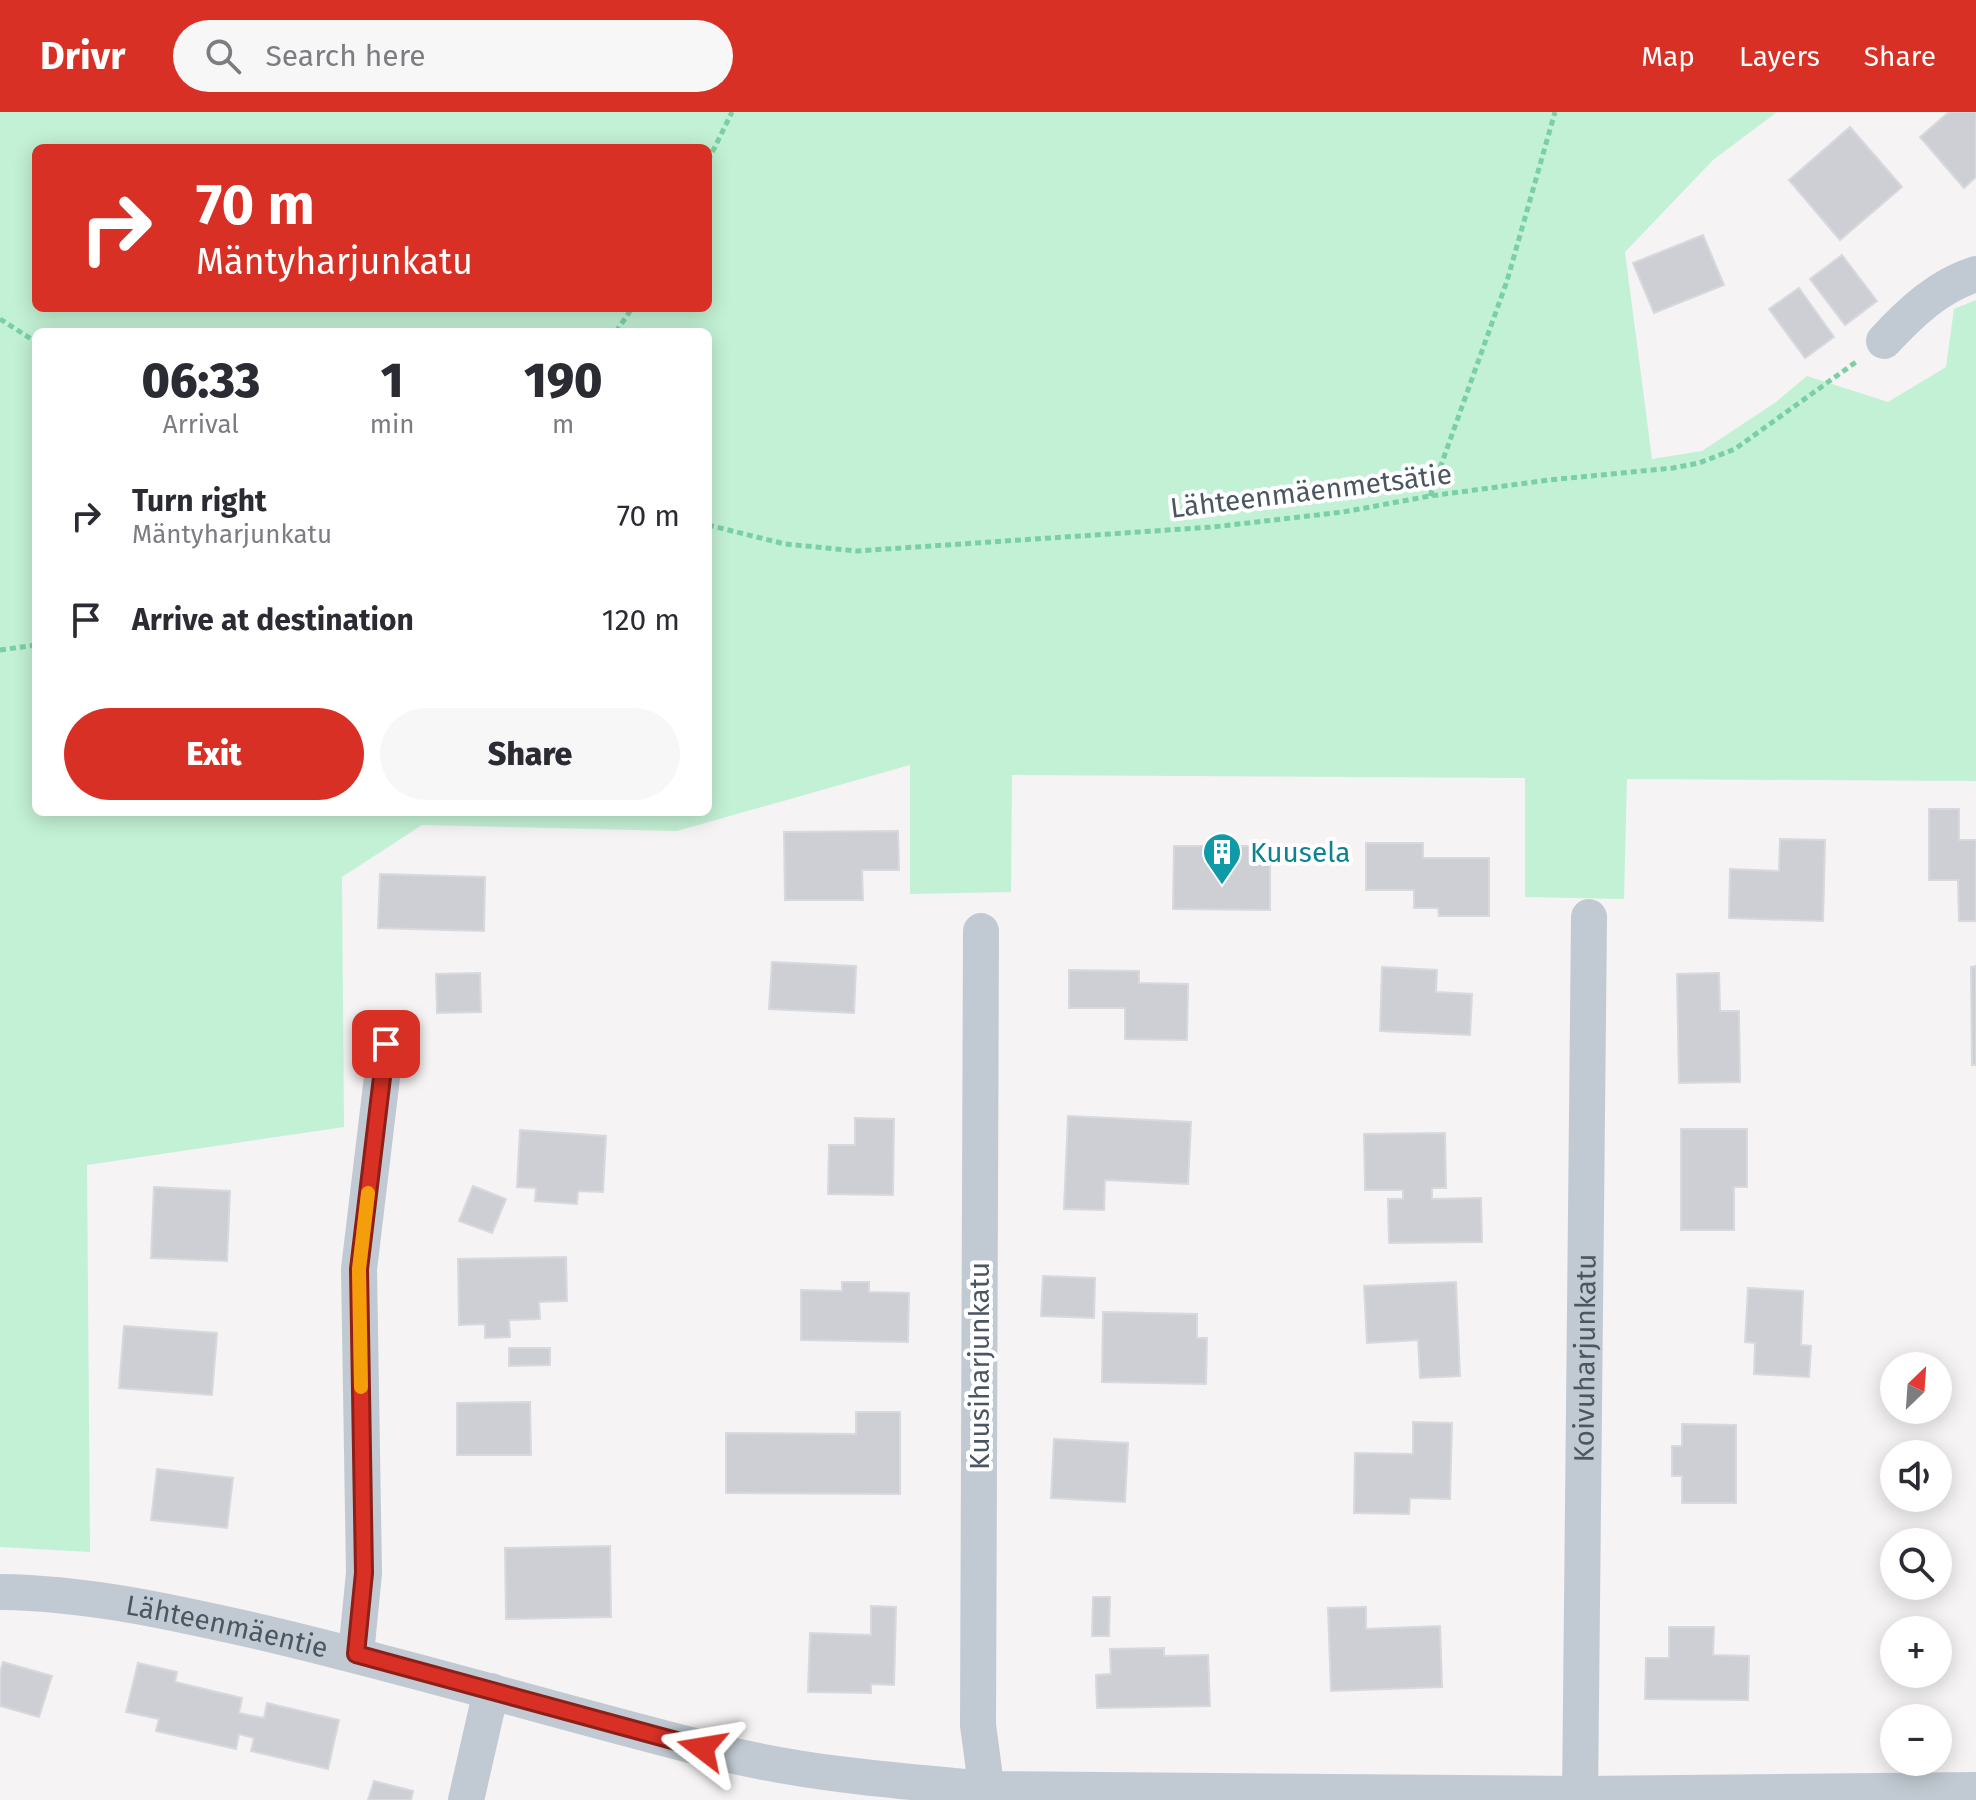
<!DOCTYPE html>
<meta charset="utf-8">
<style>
body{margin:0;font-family:"Fira Sans",sans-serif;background:#f7f7f7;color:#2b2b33;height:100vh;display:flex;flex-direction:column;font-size:30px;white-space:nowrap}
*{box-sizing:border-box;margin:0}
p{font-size:26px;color:#7c7c81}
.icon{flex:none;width:44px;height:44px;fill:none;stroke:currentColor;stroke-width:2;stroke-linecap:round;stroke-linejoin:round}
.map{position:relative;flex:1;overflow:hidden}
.details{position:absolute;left:32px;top:216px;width:680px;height:488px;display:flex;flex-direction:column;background:#fff;border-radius:12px;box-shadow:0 4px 20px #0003}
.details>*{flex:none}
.hud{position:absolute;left:32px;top:32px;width:680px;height:168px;border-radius:12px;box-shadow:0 4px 20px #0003;background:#d93025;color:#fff;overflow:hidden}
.needle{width:52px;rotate:25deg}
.tools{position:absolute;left:1880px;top:1240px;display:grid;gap:16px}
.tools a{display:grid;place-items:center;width:72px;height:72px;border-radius:50%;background:#fff;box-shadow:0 4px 20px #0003;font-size:40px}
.pin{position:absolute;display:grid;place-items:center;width:68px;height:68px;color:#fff;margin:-34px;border-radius:16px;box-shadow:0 4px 12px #0006}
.me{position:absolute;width:88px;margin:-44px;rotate:284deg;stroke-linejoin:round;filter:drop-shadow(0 0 6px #0008)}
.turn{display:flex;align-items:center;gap:28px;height:168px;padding:0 32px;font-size:36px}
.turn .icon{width:104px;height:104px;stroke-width:2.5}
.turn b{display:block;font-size:56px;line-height:68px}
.eta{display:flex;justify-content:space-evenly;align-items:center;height:136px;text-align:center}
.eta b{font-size:48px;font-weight:800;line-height:56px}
.button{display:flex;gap:16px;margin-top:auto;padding:16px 32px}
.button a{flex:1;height:92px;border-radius:48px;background:#d93025;color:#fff;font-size:32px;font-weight:800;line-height:92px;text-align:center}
.button a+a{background:#f7f7f7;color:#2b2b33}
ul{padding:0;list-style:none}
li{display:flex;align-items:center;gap:24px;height:104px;padding:0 32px}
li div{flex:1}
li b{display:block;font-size:30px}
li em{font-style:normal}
header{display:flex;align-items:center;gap:48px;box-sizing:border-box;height:112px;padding:0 40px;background:#d93025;color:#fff}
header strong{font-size:38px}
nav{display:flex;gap:44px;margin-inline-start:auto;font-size:28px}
.search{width:560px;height:72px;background:#f7f7f7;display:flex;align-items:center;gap:20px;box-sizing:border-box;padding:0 28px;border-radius:44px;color:#7c7c81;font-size:30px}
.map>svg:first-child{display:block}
</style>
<header>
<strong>Drivr</strong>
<div class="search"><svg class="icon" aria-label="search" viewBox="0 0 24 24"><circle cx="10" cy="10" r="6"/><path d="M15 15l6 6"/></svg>Search here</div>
<nav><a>Map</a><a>Layers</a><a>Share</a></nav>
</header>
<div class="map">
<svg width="1976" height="1688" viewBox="0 0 1976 1688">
<rect width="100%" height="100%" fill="#f5f3f3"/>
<path fill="#c3f1d5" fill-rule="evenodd" d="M0,0H1777L1713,48L1625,140L1652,347L1702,339L1776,290L1807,264L1888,290L1946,255L1954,197L1976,188V669L1627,667L1624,787L1525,785V666L1012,663L1011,780L910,782V653L677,719L422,713L342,765L344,1015L87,1053L90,1440L0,1435ZM36,36H708V196H36ZM36,220H708V700H36Z"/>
<path fill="#cdcfd5" stroke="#d7d9de" stroke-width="2" d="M1949,0H1976V65L1964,76L1920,25Z
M1850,15L1902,75L1840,128L1789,68Z
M1703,123L1724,173L1654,201L1633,151Z
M1842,143L1877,189L1845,213L1810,167Z
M1799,176L1834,225L1805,246L1769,197Z
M1929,697H1959V728H1976V809H1959L1958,768H1929Z
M898,719L899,758H862L863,788H785L784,720Z
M1780,727L1825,728L1823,809L1729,806L1730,757L1779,759Z
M1366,731H1423V746H1489V804H1439L1438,796H1414V778H1366Z
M1174,734H1256V752H1270V798L1173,797Z
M380,762L485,765L484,819L378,816Z
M772,850L856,854L854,901L769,897Z
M1976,854V953H1972L1971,855Z
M1382,855L1437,858L1436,880L1472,882L1470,923L1380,919Z
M1069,858L1139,859V871L1188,872L1187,928L1125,927V896H1069Z
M480,861L481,900L437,901L436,862Z
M1719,861L1720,899H1739L1740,970L1679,971L1677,862Z
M1068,1004L1191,1010L1188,1072L1105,1068L1104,1098L1064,1097Z
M855,1006L894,1007L893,1083L828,1082L829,1033H855Z
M1681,1017H1747V1075H1734V1118H1681Z
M520,1018L606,1024L603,1080L578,1079L577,1092L535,1089L536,1076L517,1075Z
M1445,1021L1446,1076H1432V1087L1481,1086L1482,1130L1389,1131L1388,1087H1403V1078H1365L1364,1022Z
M473,1074L506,1087L492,1121L459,1109Z
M154,1075L230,1079L227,1149L151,1146Z
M566,1145L567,1189L539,1190L540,1207L509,1208L510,1225L485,1226V1212L459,1213L458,1147Z
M1043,1164L1095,1166L1094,1206L1041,1204Z
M842,1170H869V1180L909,1181L908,1230L801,1228V1178L842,1179Z
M1456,1170L1460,1264L1420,1266L1418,1228L1367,1231L1364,1174Z
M1748,1176L1803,1179L1801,1233L1811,1234L1809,1265L1754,1262L1755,1231L1745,1230Z
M1103,1200L1197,1202V1226H1207L1206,1272L1102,1270Z
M124,1214L217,1221L212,1283L119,1276Z
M509,1236H550V1253L509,1254Z
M530,1290L531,1343H457V1291Z
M856,1300H900V1382L726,1381V1321L856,1322Z
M1413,1310L1452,1311L1450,1387L1410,1386L1409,1402L1354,1401L1355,1341L1413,1342Z
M1682,1312L1736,1313V1391H1682V1364H1672V1334H1682Z
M1054,1327L1128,1331L1125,1390L1051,1386Z
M157,1357L233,1366L227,1416L151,1408Z
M610,1434L611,1505L506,1507L505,1436Z
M1093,1485H1110L1109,1524H1092Z
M871,1494L896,1495L894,1573L871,1572V1581L808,1580L810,1521L871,1523Z
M1366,1495V1517L1440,1514L1442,1575L1331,1579L1328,1496Z
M1669,1515H1714L1713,1543L1749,1544L1748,1588L1645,1587L1646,1546H1669Z
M1164,1536V1544L1208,1543L1210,1594L1097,1596L1096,1563L1111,1562L1110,1537Z
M3,1550L52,1564L39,1605L0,1594V1560Z
M138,1551L177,1560L175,1570L242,1586L239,1601L264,1606L267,1591L339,1608L328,1657L251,1639L254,1626L239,1622L236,1637L156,1619L159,1607L126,1600Z
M374,1669L413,1679L411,1688H368Z"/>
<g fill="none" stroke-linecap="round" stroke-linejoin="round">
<path stroke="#7ad0a6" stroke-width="5" stroke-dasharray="6 4" stroke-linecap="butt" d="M708,49L732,0
M0,207L36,230
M616,220L632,196
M1430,384L1507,169L1555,0
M708,413L785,432L857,439L1213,415L1343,400L1430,384L1549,368L1673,356L1699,351L1735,337L1856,250
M0,538L36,533"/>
<g stroke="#c1cad2" stroke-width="36">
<path d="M1884,229C1910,201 1938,174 1976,162"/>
<path d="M981,819L978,1613L988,1688"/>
<path id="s1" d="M0,1480C87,1481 172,1500 256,1519C412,1555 564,1602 718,1640C806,1662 898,1669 987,1677L1580,1682L1976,1678"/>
<path d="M356,1542L364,1461L359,1157L386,932"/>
<path d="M466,1688L491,1579"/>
<path id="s2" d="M1580,1688L1589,805"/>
</g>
</g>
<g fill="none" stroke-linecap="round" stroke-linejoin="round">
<defs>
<path id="route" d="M386,932L359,1157L364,1461L356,1542L702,1636"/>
</defs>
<use href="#route" stroke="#8d1f18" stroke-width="20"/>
<use href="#route" stroke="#d93025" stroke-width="14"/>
<path stroke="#f59e0b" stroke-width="14" d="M361,1275L359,1157L368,1081"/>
</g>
<defs>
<symbol id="building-pin" viewBox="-11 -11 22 30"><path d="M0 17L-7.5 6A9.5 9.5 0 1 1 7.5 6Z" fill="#0f9aa8" stroke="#fff"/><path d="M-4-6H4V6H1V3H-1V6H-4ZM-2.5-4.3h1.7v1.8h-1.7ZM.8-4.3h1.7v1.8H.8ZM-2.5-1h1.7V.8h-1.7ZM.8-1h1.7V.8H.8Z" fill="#fff"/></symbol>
</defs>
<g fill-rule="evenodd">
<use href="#building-pin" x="1200" y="718" width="44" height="60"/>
</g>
<g text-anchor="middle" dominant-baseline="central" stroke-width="8" stroke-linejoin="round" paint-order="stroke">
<g font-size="28" fill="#4a5661" stroke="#fff">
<text transform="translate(1311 379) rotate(-7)">Lähteenmäenmetsätie</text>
<text stroke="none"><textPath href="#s2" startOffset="442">Koivuharjunkatu</textPath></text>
<text transform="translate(979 1254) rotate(-90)">Kuusiharjunkatu</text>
<text stroke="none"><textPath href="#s1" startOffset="230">Lähteenmäentie</textPath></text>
</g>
<g font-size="28" fill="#0d838f" stroke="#fff" text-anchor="start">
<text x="1250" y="740">Kuusela</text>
</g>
</g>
</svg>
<div class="tools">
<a><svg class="needle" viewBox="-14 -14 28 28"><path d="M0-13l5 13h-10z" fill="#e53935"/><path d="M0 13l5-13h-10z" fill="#7c7c81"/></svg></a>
<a><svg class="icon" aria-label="sound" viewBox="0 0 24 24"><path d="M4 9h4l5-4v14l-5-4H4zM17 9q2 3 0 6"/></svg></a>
<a><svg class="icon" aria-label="search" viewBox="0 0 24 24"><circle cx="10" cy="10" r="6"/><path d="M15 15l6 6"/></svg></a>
<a>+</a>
<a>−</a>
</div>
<div class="pin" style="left:386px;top:932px;background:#d93025"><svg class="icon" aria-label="arrive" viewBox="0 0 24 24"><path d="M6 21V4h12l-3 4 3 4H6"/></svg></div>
<svg class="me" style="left:702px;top:1636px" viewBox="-20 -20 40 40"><path d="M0-17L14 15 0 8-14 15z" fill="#d93025" stroke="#fff" stroke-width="4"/></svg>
<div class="hud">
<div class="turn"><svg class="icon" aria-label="right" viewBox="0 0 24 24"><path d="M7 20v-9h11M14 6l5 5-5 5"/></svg><div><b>70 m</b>Mäntyharjunkatu</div></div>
</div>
<section class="details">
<div class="eta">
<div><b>06:33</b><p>Arrival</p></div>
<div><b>1</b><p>min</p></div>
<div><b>190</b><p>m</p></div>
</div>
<ul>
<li><svg class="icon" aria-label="right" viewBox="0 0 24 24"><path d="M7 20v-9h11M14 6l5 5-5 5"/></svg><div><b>Turn right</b><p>Mäntyharjunkatu</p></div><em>70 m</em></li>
<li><svg class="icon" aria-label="arrive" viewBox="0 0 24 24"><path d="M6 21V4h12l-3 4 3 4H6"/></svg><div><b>Arrive at destination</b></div><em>120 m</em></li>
</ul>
<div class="button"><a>Exit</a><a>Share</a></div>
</section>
</div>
